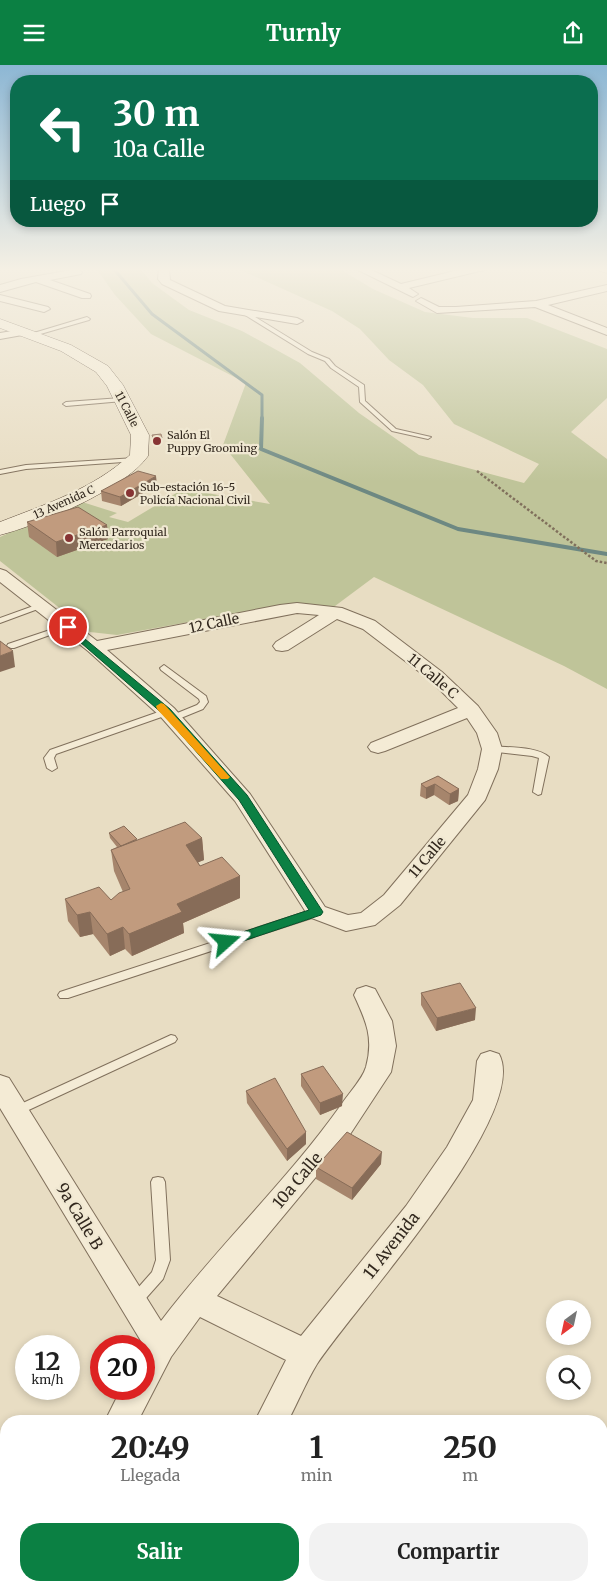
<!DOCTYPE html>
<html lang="es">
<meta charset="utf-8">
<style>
body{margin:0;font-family:Merriweather,serif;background:#f2f2f2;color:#222;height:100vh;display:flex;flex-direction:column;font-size:19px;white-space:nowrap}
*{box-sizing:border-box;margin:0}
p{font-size:16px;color:#767676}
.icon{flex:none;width:28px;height:28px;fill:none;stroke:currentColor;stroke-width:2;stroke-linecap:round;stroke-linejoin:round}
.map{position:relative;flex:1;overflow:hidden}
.side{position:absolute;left:0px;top:1350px;width:608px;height:176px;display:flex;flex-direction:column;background:#fff;border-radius:20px 20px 0 0;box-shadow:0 2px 8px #0003}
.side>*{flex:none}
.top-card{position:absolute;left:10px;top:10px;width:588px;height:152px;border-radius:20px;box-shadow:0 2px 8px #0003;background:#0b6e4f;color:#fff;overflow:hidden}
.needle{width:32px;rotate:213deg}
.fabs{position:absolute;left:546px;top:1235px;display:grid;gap:10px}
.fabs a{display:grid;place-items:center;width:45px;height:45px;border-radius:50%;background:#fff;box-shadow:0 2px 8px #0003;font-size:25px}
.speed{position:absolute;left:15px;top:1270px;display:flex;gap:10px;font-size:25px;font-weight:700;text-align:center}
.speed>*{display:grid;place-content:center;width:65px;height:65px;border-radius:50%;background:#fff;box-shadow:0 2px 8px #0003;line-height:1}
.speed small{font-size:12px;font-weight:400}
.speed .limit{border:8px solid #d22;background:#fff;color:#111}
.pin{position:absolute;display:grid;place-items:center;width:42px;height:42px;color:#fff;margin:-21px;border:2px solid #fff;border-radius:50%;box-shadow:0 1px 5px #0007}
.me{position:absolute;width:55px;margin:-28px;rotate:72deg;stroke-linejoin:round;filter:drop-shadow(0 0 4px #0008)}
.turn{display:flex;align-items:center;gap:18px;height:105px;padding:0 20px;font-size:22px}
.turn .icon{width:65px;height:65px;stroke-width:2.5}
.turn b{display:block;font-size:35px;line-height:42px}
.then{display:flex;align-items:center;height:48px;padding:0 20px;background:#0003;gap:10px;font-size:19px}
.eta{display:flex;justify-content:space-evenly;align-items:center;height:85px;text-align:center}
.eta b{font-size:30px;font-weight:700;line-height:35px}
.primary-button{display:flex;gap:10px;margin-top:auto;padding:10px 20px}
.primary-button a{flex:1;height:58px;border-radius:20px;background:#0b8043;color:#fff;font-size:20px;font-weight:700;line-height:58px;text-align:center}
.primary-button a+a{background:#f2f2f2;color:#222}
header{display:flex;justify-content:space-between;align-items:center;height:65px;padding:0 20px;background:#0b8043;color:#fff;font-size:22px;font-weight:700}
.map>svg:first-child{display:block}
</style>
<header><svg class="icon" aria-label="menu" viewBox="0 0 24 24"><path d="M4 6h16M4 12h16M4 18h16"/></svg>Turnly<svg class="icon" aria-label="share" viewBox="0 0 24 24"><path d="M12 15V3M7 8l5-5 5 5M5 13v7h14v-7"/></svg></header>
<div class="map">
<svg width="607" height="1526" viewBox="0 0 607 1526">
<rect width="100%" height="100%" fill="#e8ddc3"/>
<path fill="#bfc499" d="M96,203H140L152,218L189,245L242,266L300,298L359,348L419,390L524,418L539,399L454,359L423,320L389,295L360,264L332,246L236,203H338L373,224L425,247L473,253H527L607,284V333L571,367L607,394V624L564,601L374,512L331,544L276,541L117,570L90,567L0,496V472L79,436L117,448L109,452L128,457L183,424L270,439L223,380L246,318L151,269L115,230Z"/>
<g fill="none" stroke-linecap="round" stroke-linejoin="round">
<path stroke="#6d8882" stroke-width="3" d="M113,203L152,249L262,330V354"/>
<path stroke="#6d8882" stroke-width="4" d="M262,353L261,384L458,464L607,489"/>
<defs>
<path id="lane" d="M247,247L312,287L329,294L335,301L364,320L365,336L396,364L431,372L428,374L392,366L360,337L359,322L331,303L325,296L308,289L245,250L244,249Z
M87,252L90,254L89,255L30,272L27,270Z
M121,333L123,334V336L66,341L63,339L66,337Z
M135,393L138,395L137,396L26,404L0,409V405L26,400Z
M39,539H42L46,541L0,558V553Z
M65,560H71L72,562L14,583H11L7,581L8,579Z
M164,600L206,631L208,637L203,644L176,655H170L169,653L170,651L197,640L200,637L199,634L161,605L160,603Z
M167,644L171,647L170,649L56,689L54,693L57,703L52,706L47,703L44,693L50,685Z
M492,681C509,683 536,681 549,692L541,729L538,730L533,727L539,693L532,691L489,686L487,684Z
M317,843L322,847L321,850L68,933H60L58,930L60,927Z
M171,970L175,971L177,974L175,977L20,1049L16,1051L12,1049L10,1046L12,1043Z
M158,1112L163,1113L165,1117L170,1195L163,1214L139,1241L134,1243L129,1241L127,1237L129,1233L152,1207L156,1195L151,1117L153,1113Z"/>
<path id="street" d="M159,203H169L170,215L225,241L297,253L303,256L297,259L219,246L162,219L158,214Z
M354,203H367L401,219L467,203H485L484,205L409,223L418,229L413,232Z
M77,204L82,207L81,209L50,215L90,229L91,231L90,233H82L36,217L0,227V220L21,214Z
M607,220V226L548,240L607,263V270L535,242L437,248L416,236L421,233L439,242H456L536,236Z
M0,230L48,242L50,244L44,247L0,236Z
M24,264L28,265L30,267L28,269L0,274V268Z
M0,504L6,506L97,576L280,540L297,538L342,543L375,556L442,607L478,641L497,668L502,684L498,704L485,735L400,840L375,860L346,866L338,863L309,852L235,736L160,651L88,586L0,517ZM297,548L319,550L276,577L273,581L276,585L282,586L288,585L337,554L363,564L430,615L458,643L371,678L368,682L371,686L378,688L385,686L467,653L477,668L482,684L478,704L468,730L384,830L361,848L348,850L325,842L250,729L174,643L107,585Z
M366,921L375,924L392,956L396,981L391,1007L345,1077L217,1231L301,1271L406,1141L447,1082L473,1035L477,996L481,989L490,986L499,989C532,1049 352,1245 317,1299C306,1317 298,1337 288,1356H255L286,1295L200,1252L171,1292L138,1356H105L121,1324H144V1281L0,1043V1010L9,1013L161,1256C218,1181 287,1116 341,1040C348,1029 362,1015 366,1002C374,973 366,956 354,930L357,924Z
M14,1520H52L50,1526H12Z
M167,1520H203L201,1526H169Z"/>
<path id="secondary" d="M597,203H607V208L599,206Z
M0,254L71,280L108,301L123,320L149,370L148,391C125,424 39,460 0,470V457C46,439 93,424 130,390L131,370L107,321L96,307L61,286L0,263Z"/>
</defs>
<use href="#lane" stroke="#80705c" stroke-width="2"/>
<use href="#street" stroke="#80705c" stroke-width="2"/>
<use href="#secondary" stroke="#625140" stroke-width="1"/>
<path stroke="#80705c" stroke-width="2.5" stroke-dasharray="2.5 2" stroke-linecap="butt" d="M477,406L596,496L607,498"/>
<use href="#lane" fill="#f4ebd5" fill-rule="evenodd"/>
<use href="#street" fill="#f4ebd5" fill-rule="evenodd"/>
<use href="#secondary" fill="#f4ebd5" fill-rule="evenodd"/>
</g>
<path fill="#a6856c" d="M157,420L121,441L102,436L101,426Z
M27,457L107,460L108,474L57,492L29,472Z
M438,711L459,724L458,736L449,740L434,730L426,734L420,731L421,719Z
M109,768L137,775L202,773L204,795L198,797L200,801L240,811V833L183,858L184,868L132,891L125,884L110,891L93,869L80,872L68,856L65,834L111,835L123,827L114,806L111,785L117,782L110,773Z
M421,928L475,955L436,966L421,940Z
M301,1009L342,1041L320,1050L301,1021Z
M246,1026L306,1079L287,1096L247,1038Z
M381,1099L352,1135L316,1114V1102Z
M0,1375L6,1378V1438L0,1435Z"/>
<path fill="#876c58" d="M153,373H162V377L154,378Z
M156,411L157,420L121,441L120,432Z
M107,460L108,474L57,492L56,477Z
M13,586L15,602L0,607V591Z
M435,719L434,730L426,734V723Z
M459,724L458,736L449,740L450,729Z
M202,773L204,795L187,802L186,780Z
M240,811V833L183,858L184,868L132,891L129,869L177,839Z
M90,847L93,869L80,872L77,850Z
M123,862L125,884L110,891L107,869Z
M476,943L475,955L436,966L437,953Z
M343,1029L342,1041L320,1050V1038Z
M306,1067V1079L287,1096V1084Z
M382,1087L381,1099L352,1135V1123Z"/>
<path fill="#c19b7e" stroke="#876c58" d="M161,369L162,373H153L152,370Z
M138,406L156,411L120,432L101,426Z
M78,442L107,460L56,477L27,457Z
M0,576L13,586L0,591Z
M438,711L459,724L450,729L435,719L426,723L421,719Z
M185,757L202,773L186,780L200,801L222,792L240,811L177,839L182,847L129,869L123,862L107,869L90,847L77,850L65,834L99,822L111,835L119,828L130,824L111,785Z
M124,761L137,774L121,781L109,768Z
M460,918L476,943L437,953L421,928Z
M323,1001L343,1029L320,1038L301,1009Z
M275,1013L306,1067L287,1084L246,1026Z
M347,1067L382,1087L352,1123L316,1102Z
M0,1375L6,1378V1428L0,1425Z"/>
<linearGradient id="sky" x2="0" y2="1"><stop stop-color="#8db7d4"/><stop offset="0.49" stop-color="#f5f0e4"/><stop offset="1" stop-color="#f5f0e4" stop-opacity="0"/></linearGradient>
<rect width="607" height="417" fill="url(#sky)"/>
<path fill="#0b8043" stroke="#07532c" d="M68,560L170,644L247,730L323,847L321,850L231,880H222L220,877L222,874L309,845L239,735L163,649L65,564V561Z"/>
<path fill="#f59e0b" d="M161,638L164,639L228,710L230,712L228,714H221L157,644L156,641Z"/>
<g fill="#873434" stroke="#f0e8d2" stroke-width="2">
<circle cx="157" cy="376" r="5"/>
<circle cx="130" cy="428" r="5"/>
<circle cx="69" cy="473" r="5"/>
</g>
<g text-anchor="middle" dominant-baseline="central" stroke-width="4.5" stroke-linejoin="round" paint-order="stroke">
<g font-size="11" fill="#32281e" stroke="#f0e8d2">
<text transform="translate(127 344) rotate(63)">11 Calle</text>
<text transform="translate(64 437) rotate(-24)">13 Avenida C</text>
</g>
<g font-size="11" fill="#32281e" stroke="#f0e8d2" text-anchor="start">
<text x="167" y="370">Salón El<tspan x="167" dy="13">Puppy Grooming</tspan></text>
<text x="140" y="422">Sub-estación 16-5<tspan x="140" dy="13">Policía Nacional Civil</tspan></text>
<text x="79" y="467">Salón Parroquial<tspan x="79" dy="13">Mercedarios</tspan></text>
</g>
<g font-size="14" fill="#32281e" stroke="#f0e8d2">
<text transform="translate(214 558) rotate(-12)">12 Calle</text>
<text transform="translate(433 611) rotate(40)">11 Calle C</text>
<text transform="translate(427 792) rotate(-50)">11 Calle</text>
</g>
<g font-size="16" fill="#32281e" stroke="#f0e8d2">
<text transform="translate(297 1115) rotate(-50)">10a Calle</text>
<text transform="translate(80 1151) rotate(59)">9a Calle B</text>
<text transform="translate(391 1180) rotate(-52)">11 Avenida</text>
</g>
</g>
</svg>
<div class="fabs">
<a><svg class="needle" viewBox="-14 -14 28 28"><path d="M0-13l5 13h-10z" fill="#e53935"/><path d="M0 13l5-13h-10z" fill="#767676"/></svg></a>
<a><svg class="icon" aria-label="search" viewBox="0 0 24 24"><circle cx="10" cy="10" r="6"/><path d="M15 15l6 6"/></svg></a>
</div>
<div class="speed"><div>12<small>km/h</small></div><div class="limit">20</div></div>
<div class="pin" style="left:68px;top:562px;background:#d93025"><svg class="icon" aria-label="arrive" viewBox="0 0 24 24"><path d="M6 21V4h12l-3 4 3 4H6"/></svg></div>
<svg class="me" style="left:226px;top:877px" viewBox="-20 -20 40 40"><path d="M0-17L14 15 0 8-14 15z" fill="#0b8043" stroke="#fff" stroke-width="4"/></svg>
<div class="top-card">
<div class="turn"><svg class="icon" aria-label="left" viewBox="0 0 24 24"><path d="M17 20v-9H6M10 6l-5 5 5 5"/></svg><div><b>30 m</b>10a Calle</div></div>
<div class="then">Luego<svg class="icon" aria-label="arrive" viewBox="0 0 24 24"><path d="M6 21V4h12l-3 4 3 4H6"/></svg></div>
</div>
<section class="side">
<div class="eta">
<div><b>20:49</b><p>Llegada</p></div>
<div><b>1</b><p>min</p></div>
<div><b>250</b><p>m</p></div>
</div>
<div class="primary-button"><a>Salir</a><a>Compartir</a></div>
</section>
</div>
